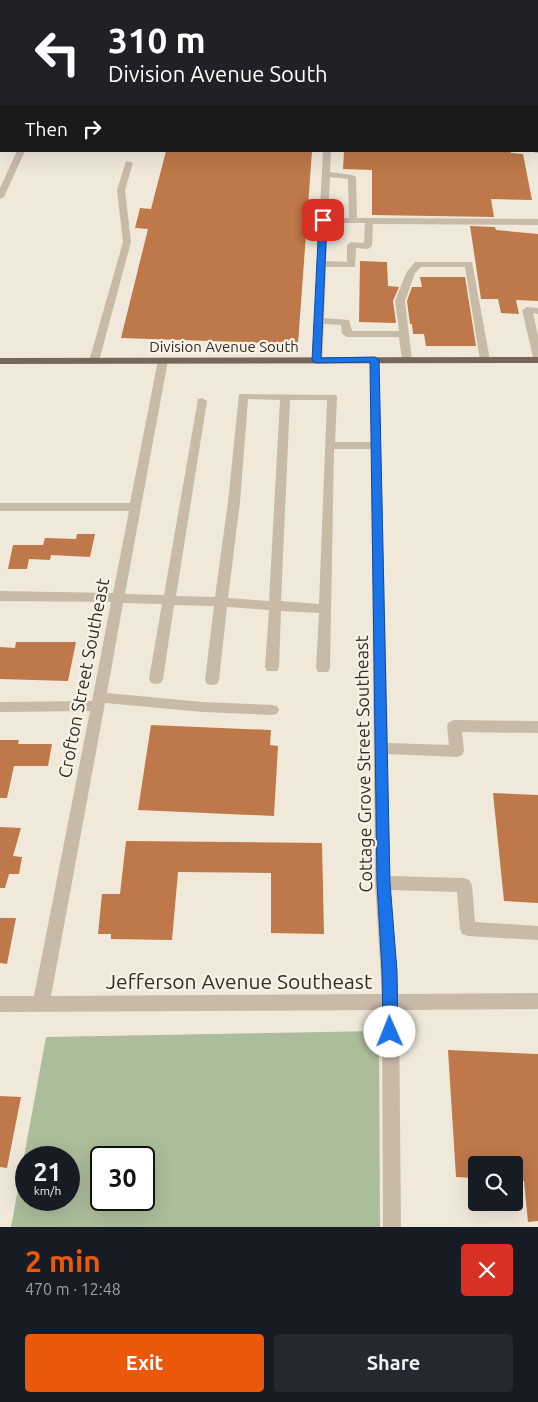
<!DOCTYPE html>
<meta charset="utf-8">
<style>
body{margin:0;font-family:Ubuntu,sans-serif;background:#242831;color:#f1f3f6;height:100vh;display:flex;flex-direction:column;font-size:19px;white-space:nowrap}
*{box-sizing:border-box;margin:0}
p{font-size:16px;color:#9ea1a6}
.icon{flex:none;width:28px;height:28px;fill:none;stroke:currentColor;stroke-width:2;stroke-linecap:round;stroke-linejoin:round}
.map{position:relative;height:1227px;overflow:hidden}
.sheet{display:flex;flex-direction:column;background:#171b24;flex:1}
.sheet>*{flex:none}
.banner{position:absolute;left:0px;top:0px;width:539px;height:152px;box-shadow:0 5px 20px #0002;background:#202124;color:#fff;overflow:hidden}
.fabs{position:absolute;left:468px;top:1156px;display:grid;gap:10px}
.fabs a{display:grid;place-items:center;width:55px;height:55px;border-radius:5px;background:#171b24;box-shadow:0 5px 20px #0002;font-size:25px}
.speed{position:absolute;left:15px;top:1146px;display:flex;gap:10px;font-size:25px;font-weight:700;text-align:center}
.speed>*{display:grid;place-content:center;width:65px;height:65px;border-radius:50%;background:#171b24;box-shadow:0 5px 20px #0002;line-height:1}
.speed small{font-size:12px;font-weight:400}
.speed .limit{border:2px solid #111;border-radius:8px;background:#fff;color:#111}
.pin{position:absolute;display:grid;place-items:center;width:42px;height:42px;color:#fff;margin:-21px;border-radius:10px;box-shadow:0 2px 8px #0006}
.me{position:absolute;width:55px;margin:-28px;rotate:359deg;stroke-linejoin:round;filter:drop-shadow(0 0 4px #0008)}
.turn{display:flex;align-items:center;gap:18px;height:105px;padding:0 25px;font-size:22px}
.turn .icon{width:65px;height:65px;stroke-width:2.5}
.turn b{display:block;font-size:35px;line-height:42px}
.then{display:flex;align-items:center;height:48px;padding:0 25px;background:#0003;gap:10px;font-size:19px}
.round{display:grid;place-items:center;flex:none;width:52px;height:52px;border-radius:5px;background:#242831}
.head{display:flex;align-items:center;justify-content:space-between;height:85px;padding:0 25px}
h1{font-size:30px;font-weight:600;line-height:38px;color:#ea580c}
.button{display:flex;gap:10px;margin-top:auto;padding:10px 25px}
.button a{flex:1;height:58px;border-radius:5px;background:#ea580c;color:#fff;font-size:20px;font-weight:600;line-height:58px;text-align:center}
.button a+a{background:#242831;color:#f1f3f6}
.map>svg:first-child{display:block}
</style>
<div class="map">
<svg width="538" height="1227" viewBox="0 0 538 1227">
<rect width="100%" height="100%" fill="#f0e9da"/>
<path fill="#acbd9b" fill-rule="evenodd" d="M379,1031L380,1227H11L46,1037ZM26,1158H69V1200H26ZM101,1158H144V1200H101Z"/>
<path fill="#be7849" d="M166,151H312L298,344L121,338L148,229L135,228L140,208L151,209Z
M344,151H511V153L523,154L532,200L491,199L494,217L372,215V170L343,169Z
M470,226L495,227L496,230L538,234V301L516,300L519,314L501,313L498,299H481Z
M360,261L387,262L388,286L399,287L393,301L396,323L359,322Z
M420,277H465L476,346H426L424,334H413L412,324H410L407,301L412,287H422Z
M77,534H95L90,557L51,555L50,560L29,559L27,569H8L13,545H43L45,538L76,539Z
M16,642H76L68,681L0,679V647L15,648Z
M151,725L271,730L270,745L278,746L274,816L138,810Z
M0,740H19L18,744H52L48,766H14L7,798H0Z
M493,793L538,795V903L504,901Z
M0,827L21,828L13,856L22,857L19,874H9L5,888H0Z
M126,841L322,843L324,934L271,933V873L178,872L172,940L111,939V934H98L102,894H120Z
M0,918H16L7,964L0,963Z
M448,1050L538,1054V1221L528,1222L524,1181L514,1180V1165H476V1178L456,1177Z
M0,1096L21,1097L7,1168L0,1167Z"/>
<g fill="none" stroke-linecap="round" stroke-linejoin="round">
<path fill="#c7baa7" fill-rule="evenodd" d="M86,0H92V1H86Z
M335,0H341V1H335Z
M375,0H381V1H375Z
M397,0H403V1H397Z
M0,22H1V26H0Z
M538,148V153H535L534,151H538Z
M17,151H25L4,197L0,199V188Z
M323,151H331L330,172L352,175L356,177L357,218L538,219V225L373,224L372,246L368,249L356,248L355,267H326L324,318L349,320L352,331H399L395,301L406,273L415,262H472L490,360L489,362L485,363L480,360L465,267H421L415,273L405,301L412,360L411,362L407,363L402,360L399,337H347L342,334L341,325L324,324L322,361L317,364L313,363L312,361ZM330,177L348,179L349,218H328ZM328,223H365L364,243L351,242L347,245V262L326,261Z
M126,161L133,163L125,190L131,242L99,361L94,364L89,361L123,242L117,190Z
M527,307L538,308V314L533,313L538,336V360L533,357L522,310Z
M163,357L168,360L125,594L164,595L198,399L202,398L207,401L176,596L215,597L228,502L239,394L336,395L337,397L335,442H371L370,360L375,357L379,358L388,743L449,745L447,726L449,722L454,720L538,721V733L462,732L464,751L462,755L457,757L388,754L390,876L464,878L469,880L472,885L475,922L538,926V940L468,936L462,934L460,929L457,892L391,890L398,994L538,993V1009L399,1010L401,1227H383L382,1010L0,1012V996H34L90,711L0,712V702L92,701L111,602L0,601V591L113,593L129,511H0V503H130L158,360ZM248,399L280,400L269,601L228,598L240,502ZM290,400H327L319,604L281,601ZM334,449H371L375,883L382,994L51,996L105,703L203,712L272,715L277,714L279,710L277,706L272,705L203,702L107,693L123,603L162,604L149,679L151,683L156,684L161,683L163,679L174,605L214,606L205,680L207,684L212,685L217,684L219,680L227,607L269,610L265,667L267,671H277L279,667L281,611L319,613L316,668L318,672H328L330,668Z"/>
<path fill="#756759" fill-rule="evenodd" d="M538,357V363L0,364V358Z"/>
</g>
<path fill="#1a73e8" stroke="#114b97" d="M323,218L327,220L321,358L375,357L379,360L390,883L397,971L398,1032L396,1038L390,1040L385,1038L383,1032L382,971L377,883L370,362L317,363L312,361L319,220Z"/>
<g text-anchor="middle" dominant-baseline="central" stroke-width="4.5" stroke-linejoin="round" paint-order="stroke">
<g font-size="15" fill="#342d27" stroke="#f8f2e6">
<text x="224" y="346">Division Avenue South</text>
</g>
<g font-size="18" fill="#342d27" stroke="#f8f2e6">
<text transform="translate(83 678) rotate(-79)">Crofton Street Southeast</text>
<text transform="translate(363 764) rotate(-91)">Cottage Grove Street Southeast</text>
</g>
<g font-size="21" fill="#342d27" stroke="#f8f2e6">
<text x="239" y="981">Jefferson Avenue Southeast</text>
</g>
</g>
</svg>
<div class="fabs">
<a><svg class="icon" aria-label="search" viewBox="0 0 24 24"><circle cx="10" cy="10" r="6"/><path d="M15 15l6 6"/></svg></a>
</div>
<div class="speed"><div>21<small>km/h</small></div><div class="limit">30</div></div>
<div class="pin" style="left:323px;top:220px;background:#d93025"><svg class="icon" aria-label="arrive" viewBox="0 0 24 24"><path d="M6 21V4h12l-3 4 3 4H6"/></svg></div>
<svg class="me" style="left:390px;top:1032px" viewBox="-20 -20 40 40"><circle r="19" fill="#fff"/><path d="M0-13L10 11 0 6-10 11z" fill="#1a73e8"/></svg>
<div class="banner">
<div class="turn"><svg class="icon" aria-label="left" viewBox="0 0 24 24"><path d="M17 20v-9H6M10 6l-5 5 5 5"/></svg><div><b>310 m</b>Division Avenue South</div></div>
<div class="then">Then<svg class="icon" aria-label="right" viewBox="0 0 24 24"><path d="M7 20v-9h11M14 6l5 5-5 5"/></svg></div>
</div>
</div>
<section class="sheet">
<div class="head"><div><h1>2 min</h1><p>470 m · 12:48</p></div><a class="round" style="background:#d93025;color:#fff"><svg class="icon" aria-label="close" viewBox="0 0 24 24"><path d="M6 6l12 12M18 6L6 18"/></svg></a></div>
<div class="button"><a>Exit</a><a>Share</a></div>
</section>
